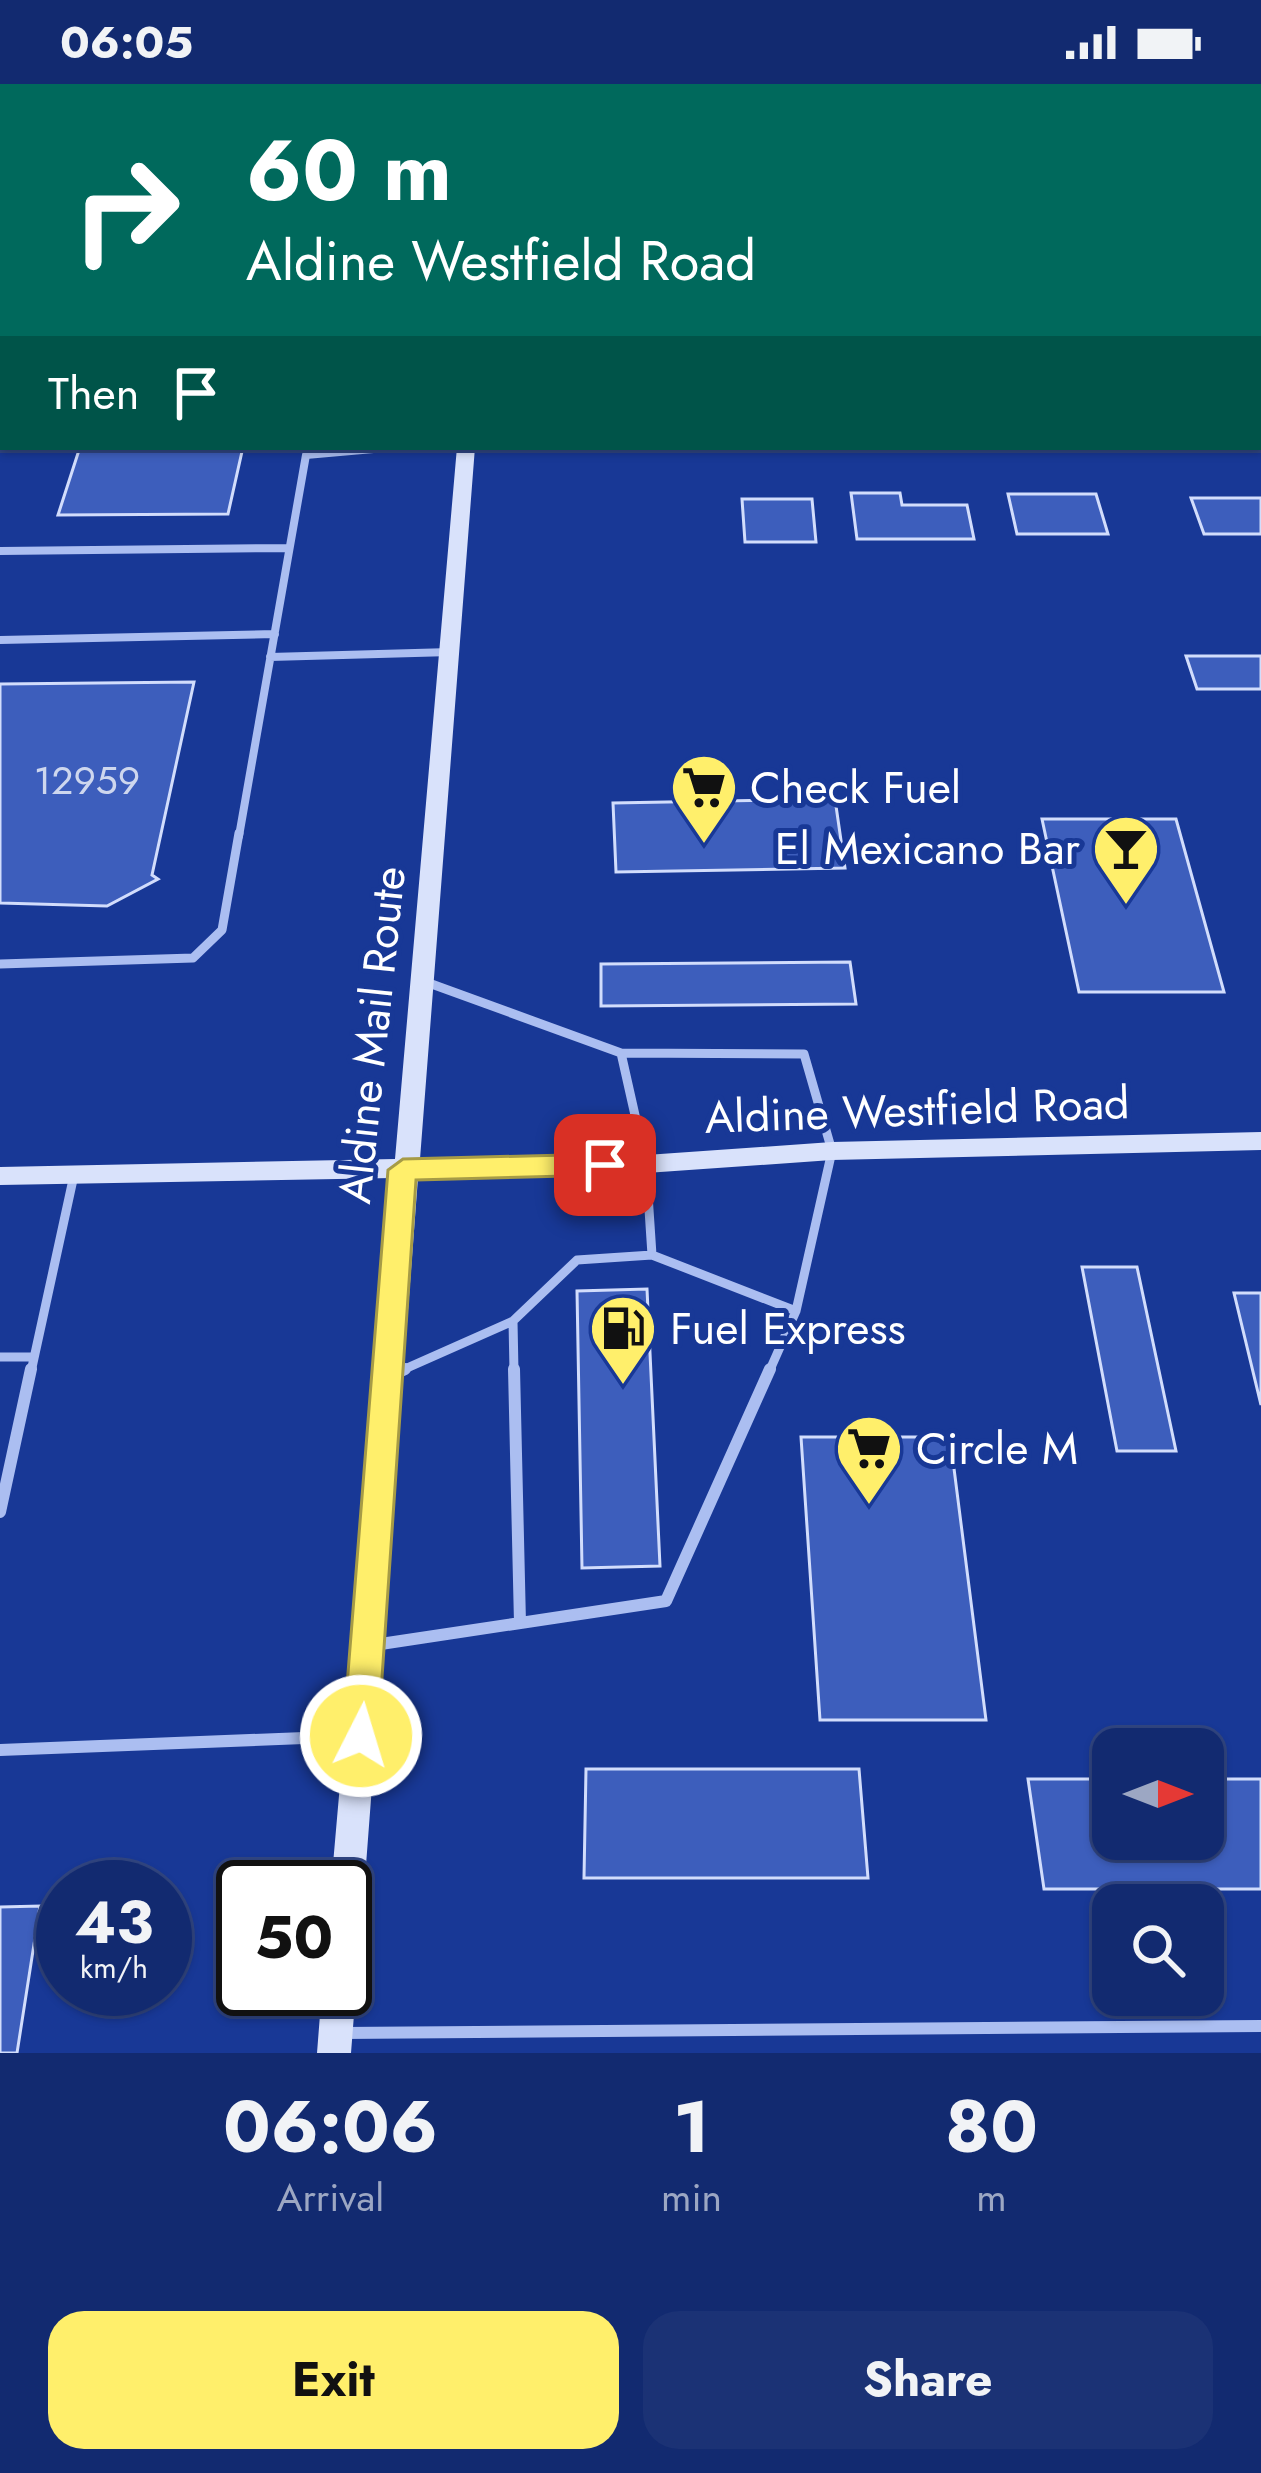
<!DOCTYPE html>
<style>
body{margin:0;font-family:Jost,sans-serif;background:#1b3275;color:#f1f3f6;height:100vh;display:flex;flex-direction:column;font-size:45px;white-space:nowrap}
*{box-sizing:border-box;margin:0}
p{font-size:39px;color:#9ca7c3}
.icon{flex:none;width:66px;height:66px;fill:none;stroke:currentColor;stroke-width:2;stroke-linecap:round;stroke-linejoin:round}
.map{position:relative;height:1969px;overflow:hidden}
.details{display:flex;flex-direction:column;background:#122a70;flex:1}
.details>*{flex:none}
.top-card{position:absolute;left:0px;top:0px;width:1263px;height:366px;box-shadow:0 3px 9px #0004,0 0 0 3px #314683;background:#00695c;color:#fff;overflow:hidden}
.needle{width:78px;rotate:90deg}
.controls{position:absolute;left:1092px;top:1644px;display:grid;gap:24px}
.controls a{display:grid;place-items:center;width:132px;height:132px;border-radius:24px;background:#122a70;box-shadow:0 3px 9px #0004,0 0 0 3px #314683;font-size:60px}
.speed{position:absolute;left:36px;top:1776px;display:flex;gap:24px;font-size:60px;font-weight:700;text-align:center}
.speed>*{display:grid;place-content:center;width:156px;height:156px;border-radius:50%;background:#122a70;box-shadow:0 3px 9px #0004,0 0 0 3px #314683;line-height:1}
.speed small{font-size:30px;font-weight:400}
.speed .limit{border:6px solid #111;border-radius:18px;background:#fff;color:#111}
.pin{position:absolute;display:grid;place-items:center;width:102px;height:102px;color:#fff;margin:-51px;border-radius:24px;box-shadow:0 6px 18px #0006}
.me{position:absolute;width:132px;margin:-66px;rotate:5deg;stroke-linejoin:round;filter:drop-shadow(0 0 9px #0008)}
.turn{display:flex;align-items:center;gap:42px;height:252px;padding:0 48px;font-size:54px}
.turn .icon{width:156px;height:156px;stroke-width:2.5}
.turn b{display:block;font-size:84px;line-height:102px}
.then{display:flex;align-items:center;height:114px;padding:0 48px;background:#0003;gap:24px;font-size:45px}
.eta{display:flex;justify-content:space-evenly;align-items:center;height:204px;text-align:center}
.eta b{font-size:72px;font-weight:700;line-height:84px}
.cta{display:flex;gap:24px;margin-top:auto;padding:24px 48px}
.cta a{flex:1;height:138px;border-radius:36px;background:#ffef6b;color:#111;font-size:48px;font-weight:700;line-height:138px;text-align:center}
.cta a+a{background:#1b3275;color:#f1f3f6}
.status{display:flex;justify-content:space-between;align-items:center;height:84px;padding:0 60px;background:#122a70;direction:ltr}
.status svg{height:33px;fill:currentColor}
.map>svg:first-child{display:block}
</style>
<div class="status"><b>06:05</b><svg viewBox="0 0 49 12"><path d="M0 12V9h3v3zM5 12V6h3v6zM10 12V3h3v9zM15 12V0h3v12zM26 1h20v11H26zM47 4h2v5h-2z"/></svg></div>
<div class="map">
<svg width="1261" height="1969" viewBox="0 0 1261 1969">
<rect width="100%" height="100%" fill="#183896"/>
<path fill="#3d5ebc" stroke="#d2ddfc" stroke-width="3" d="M768,0H893L894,3H768Z
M80,363H243L228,430L58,431Z
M851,409H900L902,421H967L974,455H857Z
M1008,410H1096L1108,450H1017Z
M1191,414H1261V450H1204Z
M742,415H812L816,458H745Z
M1186,572H1261V605H1197Z
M194,598L152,791L158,795L107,822L0,819V600Z
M835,715L845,784L616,788L613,719Z
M1042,735H1176L1224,908H1079Z
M850,878L856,920L601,922V880Z
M1082,1183H1137L1176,1367H1117Z
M647,1205L660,1482L582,1484L577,1207Z
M1234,1209H1261V1321Z
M801,1353H950L986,1636H820Z
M586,1685H859L868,1794H584Z
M1028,1695H1113V1755H1203V1695H1261V1805H1044Z
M40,1822L17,1969H0V1823Z"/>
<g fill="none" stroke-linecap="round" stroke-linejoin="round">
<path stroke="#abbef1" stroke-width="8" d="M0,467L289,464
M0,556L275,550
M270,573L451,568
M239,752L306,371L396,363"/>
<path stroke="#abbef1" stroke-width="9" d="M0,880L193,874L222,846L239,749
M621,969L804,970L832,1067L796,1227L769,1288
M652,1171L796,1227
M513,1237L514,1288
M0,1273H34
M31,1288L74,1091
M398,1288L513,1237L577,1176L652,1171L646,1080L621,969L426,898"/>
<path stroke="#abbef1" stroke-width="12" d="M514,1285L520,1539
M392,1291L405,1285
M0,1428L31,1285
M374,1561L666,1517L770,1285
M0,1666L354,1652
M341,1949L1261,1942"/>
<path fill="#d9e2fb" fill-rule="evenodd" d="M494,0H508V3H494Z
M457,363H475L420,1075L646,1071L832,1058L1261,1048V1066L832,1076L646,1089L418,1094L362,1834L357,1846L345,1851V1803H331L393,1094L0,1101V1083L395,1075Z
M345,1890L351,1893L356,1905L351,1969H317L322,1905H345Z"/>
</g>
<path fill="#ffef6b" stroke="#a69b46" stroke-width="3" d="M605,1070L620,1081L605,1091L416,1096L378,1652L373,1664L361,1669L348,1664L343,1652L388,1086L403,1075Z"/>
<defs>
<symbol id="supermarket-pin" viewBox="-11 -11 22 30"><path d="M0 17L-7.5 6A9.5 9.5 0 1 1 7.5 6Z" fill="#ffef6b" stroke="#183896"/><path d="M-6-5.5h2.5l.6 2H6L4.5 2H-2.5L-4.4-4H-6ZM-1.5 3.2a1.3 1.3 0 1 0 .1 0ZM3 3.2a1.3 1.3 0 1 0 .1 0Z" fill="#111"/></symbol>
<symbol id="bar-pin" viewBox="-11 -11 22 30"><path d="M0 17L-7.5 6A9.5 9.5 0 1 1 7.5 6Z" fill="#ffef6b" stroke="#183896"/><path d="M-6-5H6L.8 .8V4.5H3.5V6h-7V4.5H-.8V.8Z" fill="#111"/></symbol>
<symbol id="fuel-pin" viewBox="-11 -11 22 30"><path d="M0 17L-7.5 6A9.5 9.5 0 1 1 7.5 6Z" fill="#ffef6b" stroke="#183896"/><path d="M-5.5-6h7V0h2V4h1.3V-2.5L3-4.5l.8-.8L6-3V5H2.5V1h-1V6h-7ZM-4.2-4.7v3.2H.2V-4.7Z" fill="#111"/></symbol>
</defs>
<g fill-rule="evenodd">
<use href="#supermarket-pin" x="666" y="665" width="76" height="104"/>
<use href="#bar-pin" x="1088" y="726" width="76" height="104"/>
<use href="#fuel-pin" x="585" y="1206" width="76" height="104"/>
<use href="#supermarket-pin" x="831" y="1326" width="76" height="104"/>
</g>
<g text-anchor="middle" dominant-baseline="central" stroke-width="10" stroke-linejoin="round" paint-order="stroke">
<g font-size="39" fill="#ced7ee">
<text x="87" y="696">12959</text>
</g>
<g font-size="45" fill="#fff" stroke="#183896" text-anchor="start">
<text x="750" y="703">Check Fuel</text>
<text x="1080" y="764" text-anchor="end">El Mexicano Bar</text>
<text x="670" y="1244">Fuel Express</text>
<text x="916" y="1364">Circle M</text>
</g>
<g font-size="45" fill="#fff" stroke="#183896">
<text transform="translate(372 951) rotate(-84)">Aldine Mail Route</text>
<text transform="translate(917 1026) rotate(-2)">Aldine Westfield Road</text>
</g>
</g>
</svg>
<div class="controls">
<a><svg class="needle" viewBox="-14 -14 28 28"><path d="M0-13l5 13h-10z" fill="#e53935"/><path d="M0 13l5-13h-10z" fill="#9ca7c3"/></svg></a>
<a><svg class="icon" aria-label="search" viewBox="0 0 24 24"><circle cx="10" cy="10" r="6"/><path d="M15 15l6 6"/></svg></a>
</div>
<div class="speed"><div>43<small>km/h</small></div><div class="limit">50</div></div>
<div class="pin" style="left:605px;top:1081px;background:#d93025"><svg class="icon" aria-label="arrive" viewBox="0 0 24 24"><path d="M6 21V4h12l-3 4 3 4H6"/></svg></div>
<svg class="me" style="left:361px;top:1652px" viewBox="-20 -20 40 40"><circle r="17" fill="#ffef6b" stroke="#fff" stroke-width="3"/><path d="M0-11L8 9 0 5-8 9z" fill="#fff"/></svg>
<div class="top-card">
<div class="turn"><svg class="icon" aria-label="right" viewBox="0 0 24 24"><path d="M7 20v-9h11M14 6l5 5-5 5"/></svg><div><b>60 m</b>Aldine Westfield Road</div></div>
<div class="then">Then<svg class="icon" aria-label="arrive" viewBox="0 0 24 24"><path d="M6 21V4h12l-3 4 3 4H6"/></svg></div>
</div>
</div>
<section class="details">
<div class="eta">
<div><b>06:06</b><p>Arrival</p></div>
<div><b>1</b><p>min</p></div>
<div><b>80</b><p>m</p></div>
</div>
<div class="cta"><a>Exit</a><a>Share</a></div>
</section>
